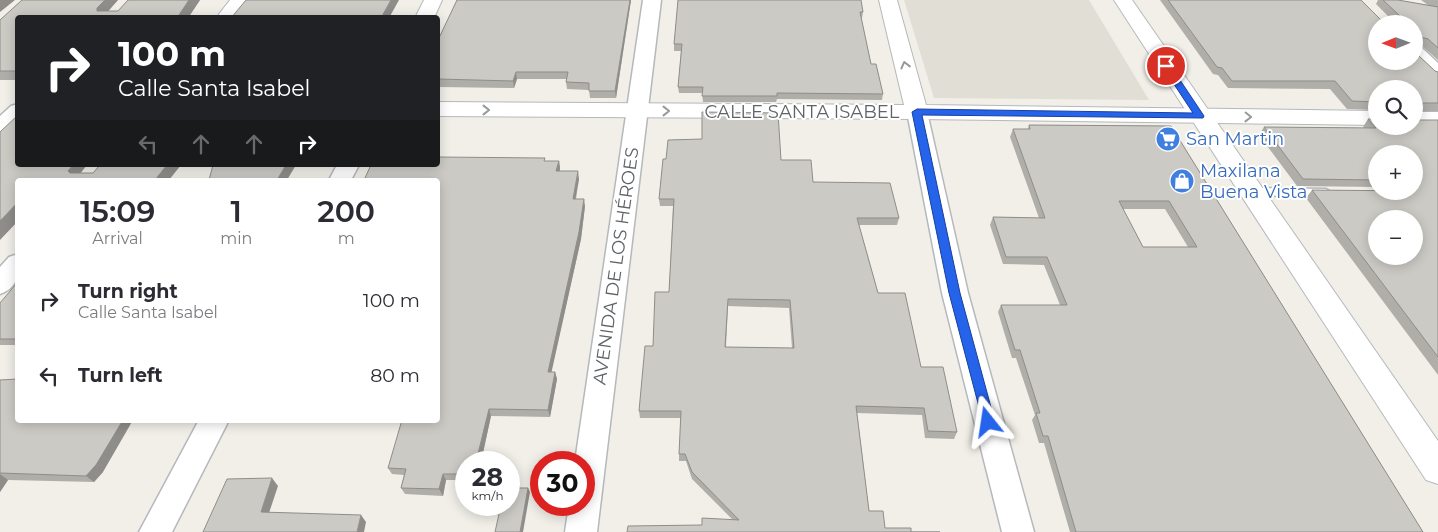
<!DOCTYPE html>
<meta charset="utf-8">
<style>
body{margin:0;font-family:Montserrat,sans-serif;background:#f2f2f3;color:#2b2b33;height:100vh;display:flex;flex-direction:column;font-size:19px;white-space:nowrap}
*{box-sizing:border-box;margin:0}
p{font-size:16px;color:#7c7c81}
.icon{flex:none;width:28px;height:28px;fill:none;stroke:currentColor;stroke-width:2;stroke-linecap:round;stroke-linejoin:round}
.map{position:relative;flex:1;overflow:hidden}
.details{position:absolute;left:15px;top:178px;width:425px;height:245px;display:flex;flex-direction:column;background:#fff;border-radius:5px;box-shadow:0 2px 12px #0003}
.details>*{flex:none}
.hud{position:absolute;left:15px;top:15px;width:425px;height:152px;border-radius:5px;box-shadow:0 2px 12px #0003;background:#202124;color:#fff;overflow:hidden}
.needle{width:32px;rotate:269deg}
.fabs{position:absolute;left:1368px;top:15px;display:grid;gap:10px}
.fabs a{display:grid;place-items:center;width:55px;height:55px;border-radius:50%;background:#fff;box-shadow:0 2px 12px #0003;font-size:25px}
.speed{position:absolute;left:455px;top:451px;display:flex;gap:10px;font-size:25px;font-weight:700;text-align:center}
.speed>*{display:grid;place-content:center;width:65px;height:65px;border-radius:50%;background:#fff;box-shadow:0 2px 12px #0003;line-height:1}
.speed small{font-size:12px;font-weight:400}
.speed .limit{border:8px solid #d22;background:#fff;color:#111}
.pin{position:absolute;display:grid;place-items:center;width:42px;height:42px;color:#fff;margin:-21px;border:2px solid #fff;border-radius:50%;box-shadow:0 1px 5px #0007}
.me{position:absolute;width:55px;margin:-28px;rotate:345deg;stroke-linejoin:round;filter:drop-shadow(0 0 4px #0008)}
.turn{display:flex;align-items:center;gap:18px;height:105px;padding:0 20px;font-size:22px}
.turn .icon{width:65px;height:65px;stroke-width:2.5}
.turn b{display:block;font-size:35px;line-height:42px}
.lanes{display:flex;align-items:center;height:48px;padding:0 20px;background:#0003;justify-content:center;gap:25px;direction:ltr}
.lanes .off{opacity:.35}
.eta{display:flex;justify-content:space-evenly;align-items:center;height:85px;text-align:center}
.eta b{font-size:30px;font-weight:600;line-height:35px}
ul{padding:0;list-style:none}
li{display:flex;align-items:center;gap:15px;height:75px;padding:0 20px}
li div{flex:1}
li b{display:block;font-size:19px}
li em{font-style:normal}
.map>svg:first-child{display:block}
</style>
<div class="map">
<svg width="1438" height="532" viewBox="0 0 1438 532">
<rect width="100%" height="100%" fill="#f1efe8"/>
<path fill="#e1ded6" d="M904,0H1089L1149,100L934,98Z"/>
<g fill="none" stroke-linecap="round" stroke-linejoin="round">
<defs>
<path id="service" d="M1251,188L1326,189L1332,193L1326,197L1247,195L1245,192Z"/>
<path id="minor" d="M643,0H661L597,532H565L569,505H584V462H575Z
M1414,45L1421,47L1438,63V79L1431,77L1414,61Z
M18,104V122L7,132L0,133V116L11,106Z
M917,106L924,108L927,112L968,293L1034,532H1002L942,293L907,112L910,108Z
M337,165H359L351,180H329Z
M18,254C18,272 20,287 0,294V267L9,257Z
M199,420H229L172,532H139Z"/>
<path id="tertiary" d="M230,0H249L236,18H216Z
M424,0H442L434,18H415Z
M879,0H897L926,105L1376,111V125L917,119L438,116V102L904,105Z
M1414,112H1438V126H1414Z"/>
<path id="secondary" d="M1114,0H1132L1438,441V484L1426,480Z"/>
</defs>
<use href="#service" stroke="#b5b8bc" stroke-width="3"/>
<use href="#minor" stroke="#b5b8bc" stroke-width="3"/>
<use href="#tertiary" stroke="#b5b8bc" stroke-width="2"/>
<use href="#secondary" stroke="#b6babf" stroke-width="2"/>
<use href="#service" fill="#fff" fill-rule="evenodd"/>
<use href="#minor" fill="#fff" fill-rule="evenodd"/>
<use href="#tertiary" fill="#fff" fill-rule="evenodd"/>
<use href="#secondary" fill="#fff" fill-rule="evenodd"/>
</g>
<path fill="#afaea9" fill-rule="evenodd" d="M22,0H118L108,11H118L128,0H200L188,18H18V80H0V20Z
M457,0H631L616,98H590L589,90L567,89L566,82V79H517L514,88L438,87V40Z
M678,0L863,12L862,18H861L871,64L883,94L882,100L777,99L776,102H703L702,93H679L678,87L681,51H674V44Z
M1160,0H1361L1381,20L1391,19L1376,4L1378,0H1398L1428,5L1421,0H1438V60L1422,46L1418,45V55L1435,71L1438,72V111H1418L1419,120H1438V375L1306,198L1312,190L1414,191V154H1376V187L1297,186L1259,135L1264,127L1364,128L1363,127L1368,119L1414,126L1376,89V110L1347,109L1330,89L1228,88L1218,75L1213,74Z
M1029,125L1171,126L1423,532H1070L1044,443H1039L1032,420L1035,415L1016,358H1012L998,312L1001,305H1060L1044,265L1003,264L990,225L993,217L1039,218L1010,137L1013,129H1028ZM1123,209H1165L1188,247H1143Z
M781,160L813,182L899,218L897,225H859L878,293L921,367L957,432L954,439L925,438L922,415L857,413L869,511L627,532L702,525L733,520L692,479L686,461H679V454L681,418H640L639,411L653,346L669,292L673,206H660L659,199ZM728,306L789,308L792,348L726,347Z
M546,161H559L560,168V171L579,179L576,199L585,206L581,239L551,372H555L557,379L550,417L491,416L481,462H466V480H446L443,496L405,494L401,488L404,475L392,474L388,468Z
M18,284V345H0V303Z
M0,380L103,472L94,482L8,480L0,492Z"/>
<path fill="#8f8d8a" d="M0,0H15L0,12Z
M105,0H118L103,17L97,11V8Z
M189,0H200L188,18H177Z
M391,0H399L389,18H381Z
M630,0H631L616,98L615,91Z
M516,72L517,79L514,88L513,81Z
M559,161L560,168L558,179L556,171Z
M73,165H87L75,180L68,171Z
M167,165H181L169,180H155Z
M286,165H296L287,180H277Z
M578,171L579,179L574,206L573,199Z
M584,199L585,206L581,239L550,379L548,372Z
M18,202V221L0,240V221Z
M555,372L557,379L550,417L548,410Z
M489,409L491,416L481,462H476Z
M123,420H133L103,472L94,482L86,476Z
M0,474L8,480L0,492Z
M443,474L446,480L443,496L439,489Z
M272,478L278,486L267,519L261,512Z
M528,488L530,492L523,532H520Z
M361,515L366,522L364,532H357Z"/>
<path fill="#cccac5" stroke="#8f8d8a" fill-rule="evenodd" d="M22,0H105L97,8V11H118L128,0H189L177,18H18V71H0V20Z
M246,0H391L381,18H231Z
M457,0H630L615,91H589V83L566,82L568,72H516L513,81L438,79V40Z
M678,0H861L863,12H860L871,64H876L883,94L777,93V96H702L703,87H678L682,44H674Z
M1168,0H1361L1381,20L1399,19L1401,17L1383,0H1398L1438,7V48L1428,39L1418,36V55L1435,71L1438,72V103H1418L1419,120H1438V357L1312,190L1414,191V189L1417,187V183H1414V154H1376V180L1303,179L1264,127L1376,128L1368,119H1376V126H1414V89H1376V102L1352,101L1335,81H1232L1222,68L1217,67ZM1376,24H1414V61H1376ZM1376,219H1414V256H1376Z
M702,112L778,113L781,160H811L813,182L890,183L899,218H857L878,293H905L921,367H943L957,432L928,431L924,408L856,406L869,511H883L885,528H911V532H940H627L628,526L702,525V518L739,520L692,472L685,454H679L681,411H639L645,346H653L655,292H669L674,199H659L663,159H666L668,140L702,139ZM728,299L790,300L794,348L725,347Z
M18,115V165H73L68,171L70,173H93L100,165H167L155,180H18V202L0,221V132Z
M1029,125L1171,126L1423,532H1076L1048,436H1043L1036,413H1040L1020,350H1015L1001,305H1067L1047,257H1006L993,217L1045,218L1013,129H1030ZM1119,201H1169L1197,247H1143Z
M438,157L545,158L544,161H559L556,171H578L573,199H584L579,232L548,372H555L548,410L489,409L476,462H466V474H443L439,489L401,488L406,469L388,468L402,420H438V180H364L371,165H438Z
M213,165H286L277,180H209Z
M16,284H18V339H0V303Z
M18,379V420H123L96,465L86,476L0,473V380Z
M272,478L261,512L361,515L357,532H203L227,479Z
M509,488H528L520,532H495L501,505H509Z"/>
<defs><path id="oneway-chevron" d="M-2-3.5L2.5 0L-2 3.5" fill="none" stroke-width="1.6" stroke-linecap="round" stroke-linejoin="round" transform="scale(1.25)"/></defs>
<g stroke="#979a9d">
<use href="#oneway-chevron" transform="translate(905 65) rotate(-104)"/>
<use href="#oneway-chevron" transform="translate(486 110)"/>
<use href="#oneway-chevron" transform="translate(666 111)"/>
<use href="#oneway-chevron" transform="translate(1248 117) rotate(1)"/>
</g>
<path fill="#2563eb" stroke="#184099" d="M1166,64L1170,65L1204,116L1203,118L922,115L960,293L995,422L993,426L988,428L984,426L949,293L912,112L917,109L1193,113L1162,66Z"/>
<defs>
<symbol id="supermarket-disc" viewBox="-11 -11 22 22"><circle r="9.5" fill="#3f7fe0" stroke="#fff"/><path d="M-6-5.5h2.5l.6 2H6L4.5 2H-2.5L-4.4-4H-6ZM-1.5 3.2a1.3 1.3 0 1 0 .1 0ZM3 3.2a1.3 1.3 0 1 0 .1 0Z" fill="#fff"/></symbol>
<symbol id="shop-disc" viewBox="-11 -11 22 22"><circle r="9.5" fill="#3f7fe0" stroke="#fff"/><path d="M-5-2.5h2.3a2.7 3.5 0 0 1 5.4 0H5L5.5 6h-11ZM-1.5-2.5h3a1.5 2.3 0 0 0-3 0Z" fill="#fff"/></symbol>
</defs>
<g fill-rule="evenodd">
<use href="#supermarket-disc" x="1154" y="125" width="28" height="28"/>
<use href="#shop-disc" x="1168" y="167" width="28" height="28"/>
</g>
<g text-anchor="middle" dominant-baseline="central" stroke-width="4" stroke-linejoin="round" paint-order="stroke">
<g font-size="18" fill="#5f6368" stroke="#fff">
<text x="802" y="112">CALLE SANTA ISABEL</text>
<text transform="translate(616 266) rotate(-82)">AVENIDA DE LOS HÉROES</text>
</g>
<g font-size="18" fill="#366cbe" stroke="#fff" text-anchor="start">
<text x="1186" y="139">San Martin</text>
<text x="1200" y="171">Maxilana<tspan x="1200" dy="21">Buena Vista</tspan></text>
</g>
</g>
</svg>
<div class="fabs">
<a><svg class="needle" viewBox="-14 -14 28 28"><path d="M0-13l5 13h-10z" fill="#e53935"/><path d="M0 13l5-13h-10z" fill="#7c7c81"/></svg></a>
<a><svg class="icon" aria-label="search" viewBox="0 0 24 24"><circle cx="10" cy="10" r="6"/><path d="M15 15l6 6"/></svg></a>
<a>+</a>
<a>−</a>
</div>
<div class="speed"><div>28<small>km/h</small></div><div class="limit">30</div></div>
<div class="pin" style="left:1166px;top:66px;background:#d93025"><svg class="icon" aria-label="arrive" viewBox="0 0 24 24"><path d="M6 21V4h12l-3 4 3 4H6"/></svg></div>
<svg class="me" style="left:988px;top:422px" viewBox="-20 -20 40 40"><path d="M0-17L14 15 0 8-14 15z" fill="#2563eb" stroke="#fff" stroke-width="4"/></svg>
<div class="hud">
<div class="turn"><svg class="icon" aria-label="right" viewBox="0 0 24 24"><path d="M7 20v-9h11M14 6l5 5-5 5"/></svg><div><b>100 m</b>Calle Santa Isabel</div></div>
<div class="lanes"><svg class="icon off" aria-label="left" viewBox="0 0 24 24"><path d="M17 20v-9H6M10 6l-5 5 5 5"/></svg><svg class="icon off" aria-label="ahead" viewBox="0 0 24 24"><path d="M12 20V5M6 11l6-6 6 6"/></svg><svg class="icon off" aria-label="ahead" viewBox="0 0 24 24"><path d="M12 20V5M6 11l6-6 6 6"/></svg><svg class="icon" aria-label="right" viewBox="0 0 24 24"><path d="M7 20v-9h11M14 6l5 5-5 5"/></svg></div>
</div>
<section class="details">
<div class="eta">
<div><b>15:09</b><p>Arrival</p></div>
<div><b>1</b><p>min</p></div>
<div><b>200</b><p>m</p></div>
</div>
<ul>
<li><svg class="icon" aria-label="right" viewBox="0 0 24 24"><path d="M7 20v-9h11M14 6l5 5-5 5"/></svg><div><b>Turn right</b><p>Calle Santa Isabel</p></div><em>100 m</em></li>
<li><svg class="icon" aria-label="left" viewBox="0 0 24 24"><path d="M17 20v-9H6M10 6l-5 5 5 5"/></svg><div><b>Turn left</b></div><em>80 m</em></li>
</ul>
</section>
</div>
